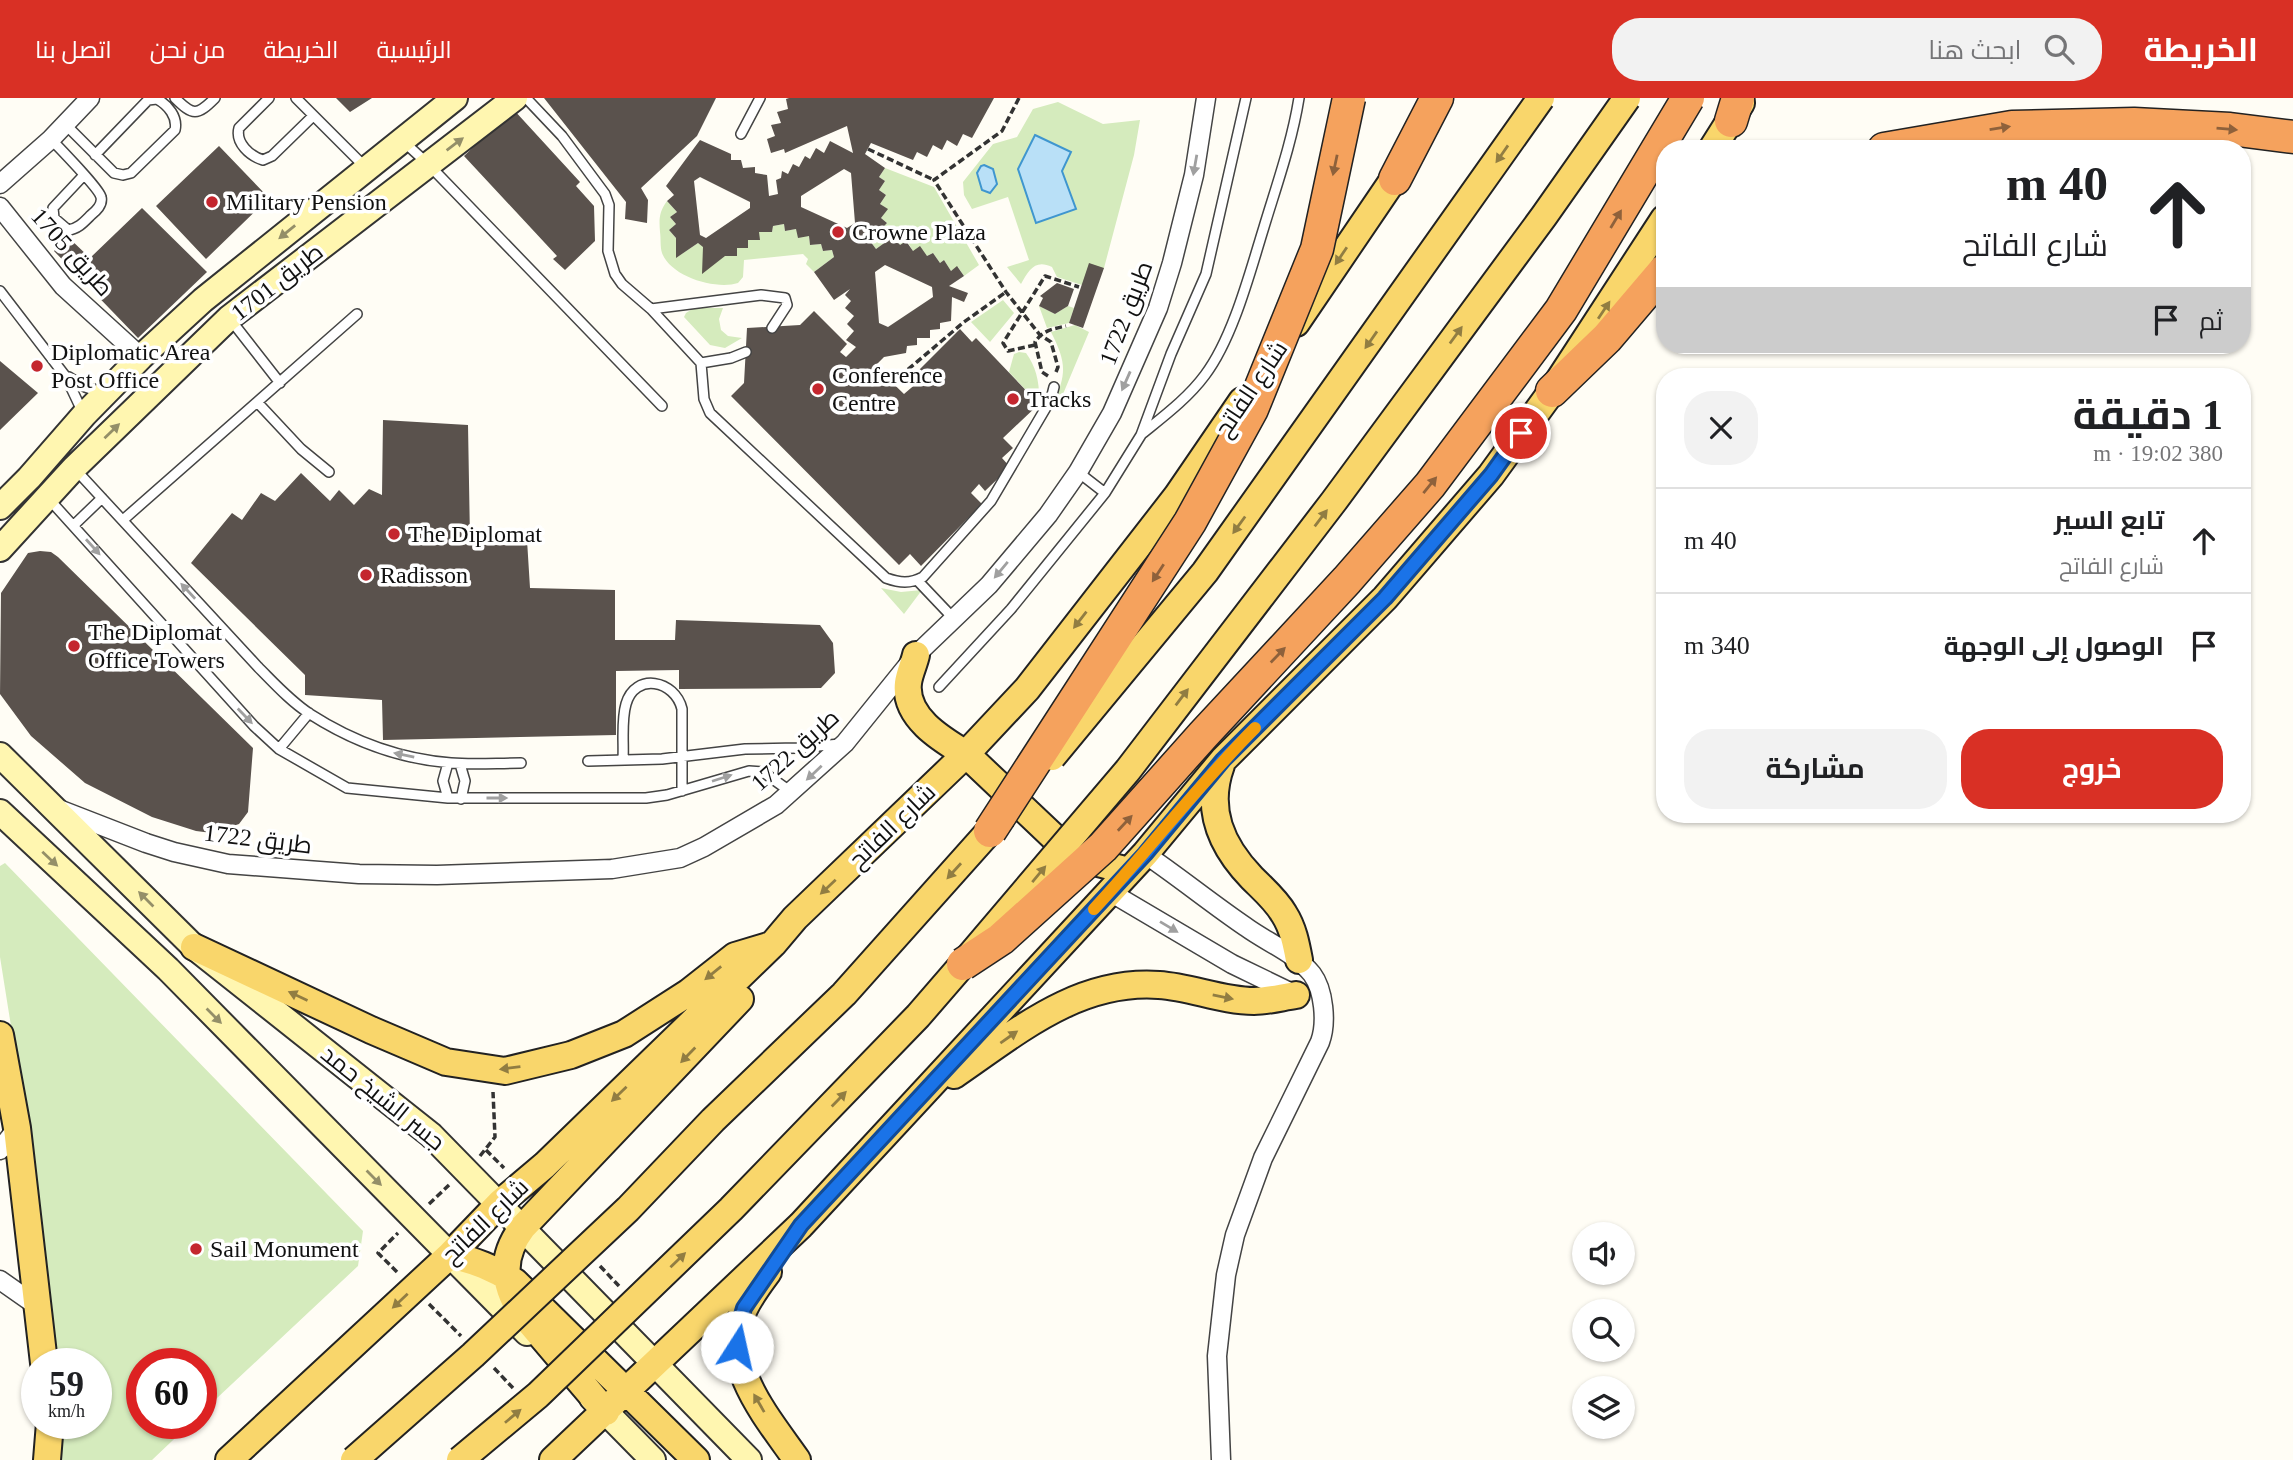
<!DOCTYPE html>
<html lang="ar">
<meta charset="utf-8">
<style>
body{margin:0;font-family:"Times New Roman",Cairo,serif;background:#f2f2f2;color:#202124;direction:rtl;height:100vh;display:flex;flex-direction:column;font-size:26px;white-space:nowrap}
*{box-sizing:border-box;margin:0}
p{font-size:23px;color:#757577}
.icon{flex:none;width:38px;height:38px;fill:none;stroke:currentColor;stroke-width:2;stroke-linecap:round;stroke-linejoin:round}
.map{position:relative;flex:1;overflow:hidden;direction:ltr}
.details{position:absolute;left:1656px;top:270px;width:595px;height:455px;display:flex;flex-direction:column;background:#fff;border-radius:28px;box-shadow:0 2px 5px #0004;direction:rtl}
.details>*{flex:none}
.top-card{position:absolute;left:1656px;top:42px;width:595px;height:214px;border-radius:28px;box-shadow:0 2px 5px #0004;direction:rtl;background:#fff;color:#202124;overflow:hidden}
.tools{position:absolute;left:1572px;top:1124px;display:grid;gap:14px}
.tools a{display:grid;place-items:center;width:63px;height:63px;border-radius:50%;background:#fff;box-shadow:0 2px 5px #0004;font-size:35px}
.speed{position:absolute;left:21px;top:1250px;display:flex;gap:14px;font-size:35px;font-weight:700;text-align:center}
.speed>*{display:grid;place-content:center;width:91px;height:91px;border-radius:50%;background:#fff;box-shadow:0 2px 5px #0004;line-height:1}
.speed small{font-size:18px;font-weight:400}
.speed .limit{border:10px solid #d22;background:#fff;color:#111}
.pin{position:absolute;display:grid;place-items:center;width:60px;height:60px;color:#fff;margin:-30px;border:4px solid #fff;border-radius:50%;box-shadow:0 2px 7px #0007}
.me{position:absolute;width:77px;margin:-38px;rotate:10deg;stroke-linejoin:round;filter:drop-shadow(0 0 5px #0008)}
.turn{display:flex;align-items:center;gap:24px;height:147px;padding:0 28px;font-size:32px}
.turn .icon{width:91px;height:91px;stroke-width:2.5}
.turn b{display:block;font-size:49px;line-height:60px}
.then{display:flex;align-items:center;height:66px;padding:0 28px;background:#0003;gap:14px;font-size:26px}
.round{display:grid;place-items:center;flex:none;width:74px;height:74px;border-radius:28px;background:#f2f2f2}
.overview{display:flex;align-items:center;justify-content:space-between;height:119px;padding:0 28px}
h1{font-size:42px;font-weight:700;line-height:52px}
.action{display:flex;gap:14px;margin-top:auto;padding:14px 28px}
.action a{flex:1;height:80px;border-radius:28px;background:#d93025;color:#fff;font-size:28px;font-weight:700;line-height:80px;text-align:center}
.action a+a{background:#f2f2f2;color:#202124}
ul{padding:0;list-style:none}
li{display:flex;align-items:center;gap:21px;height:105px;padding:0 28px;border-top:2px solid #e0e0e0}
li div{flex:1}
li b{display:block;font-size:26px}
li em{font-style:normal}
header{display:flex;align-items:center;gap:42px;box-sizing:border-box;height:98px;padding:0 35px;background:#d93025;color:#fff}
header strong{font-size:33px}
nav{display:flex;gap:38px;margin-inline-start:auto;font-size:24px}
.search{width:490px;height:63px;background:#f2f2f2;display:flex;align-items:center;gap:18px;box-sizing:border-box;padding:0 24px;border-radius:28px;color:#757577;font-size:26px}
.map>svg:first-child{display:block}
</style>
<header>
<strong>الخريطة</strong>
<div class="search"><svg class="icon" aria-label="search" viewBox="0 0 24 24"><circle cx="10" cy="10" r="6"/><path d="M15 15l6 6"/></svg>ابحث هنا</div>
<nav><a>الرئيسية</a><a>الخريطة</a><a>من نحن</a><a>اتصل بنا</a></nav>
</header>
<div class="map">
<svg width="2293" height="1362" viewBox="0 0 2293 1362">
<rect width="100%" height="100%" fill="#fffdf5"/>
<path fill="#d5ebbd" fill-rule="evenodd" d="M1058,4L1103,26L1140,22L1134,57L1104,170L1082,187L1057,179L1052,169C1035,161 1029,172 1021,186L1007,169L1029,162L1008,99L972,111L964,97L963,84L993,46L1017,39L1033,11ZM1035,37L1071,54L1062,73Z
M885,70L934,89L979,167L964,178L958,169L951,173L944,162L940,165L933,155L927,158L913,153L907,143L900,147L894,138L876,151L870,143L887,125L881,120L887,111L880,106L886,97L879,92L885,83L879,79Z
M667,103L677,114L670,119L676,126L669,132L676,140L677,159L698,145L725,158H737V150H748V142H759V134H772L773,128L784,126L785,133L796,131L809,138L810,147L821,146L823,153L832,152L834,159L814,174L806,166L808,161L803,156L744,162L743,179L738,185C716,192 671,179 662,155C660,149 661,140 660,134C659,121 659,114 667,103Z
M1003,202L1014,215L990,244L971,224Z
M1039,208L1055,216L1068,208L1074,210L1069,225L1047,230Z
M694,210H723L719,221L721,232L728,238L742,240L725,250L710,247L684,219L686,215Z
M1075,227L1089,234L1058,308L1054,305C1067,274 1066,264 1051,234Z
M1019,254L1026,255C1037,270 1040,287 1039,306L1009,274L1014,256Z
M881,490L901,494L922,492L904,516Z
M5,765L363,1133L358,1168L201,1315V1265H142V1325H191L152,1362H36L41,1325H96V1265H49L36,1085L0,859V768Z"/>
<path fill="#b9e0f7" stroke="#3f96cf" stroke-width="2" d="M1035,37L1071,54L1062,73L1076,111L1036,125L1018,71Z
M984,67L993,71L997,86L990,95L982,92L977,75L981,68Z"/>
<path fill="#5a524d" fill-rule="evenodd" d="M336,0H372L350,14Z
M544,0H716L697,38L641,90L648,102L647,125L625,121L626,104Z
M789,0H994L972,40L963,36L957,48L947,42L942,52L933,47L927,59L917,54L913,62L871,45L865,56L885,70L879,79L885,83L879,92L886,97L880,106L888,111L881,120L887,125L870,143L876,151L894,138L900,147L906,143L913,153L920,148L927,158L933,155L940,165L944,162L951,173L957,168L964,178L949,188L968,195L964,204L952,199L951,223L940,225V231L930,232V240H917V247L907,248L906,255L884,259L875,268L904,296L925,278L919,272L960,231L972,244L976,240L1039,306L1003,340L1013,350L1002,360L1010,369L985,393L979,386L971,395L982,406L921,468L910,456L899,467L731,298L744,285L747,230L800,227L814,213L847,246L840,254L846,259L856,249L846,242L854,233L847,226L854,218L845,210L851,203L845,197L850,191L834,202L814,174L834,159L832,152L823,153L821,146L810,147L809,138L798,140L796,131L785,133L784,126L773,128L772,134H759L760,142H748V150H737V158H725L702,176L703,149L698,145L676,160V140L669,132L676,126L670,119L677,114L667,103L674,97L666,88L700,42L731,56V62H741L743,70L755,69V75L767,77L769,98L778,96L776,82L781,80L782,73L788,76L793,66L799,69L805,58L810,61L816,50L824,55L830,43L853,55L847,28L785,55L784,51L771,55L767,41L775,38L771,27L781,25L777,14L788,11L786,1ZM844,71L851,75L855,125L847,130L801,109V98ZM700,79L750,104V110L706,140L700,137L694,83ZM885,167L932,189L933,199L888,229L879,225L875,174Z
M513,11L580,84L576,88L594,108L595,143L565,172L553,161L557,158L464,58Z
M219,48L269,100L206,161L156,108Z
M142,110L207,174L138,240L54,153L67,138L90,160Z
M1089,165L1104,170L1083,230L1069,225Z
M1057,185L1074,191L1068,208L1055,216L1039,208L1043,200L1040,198Z
M0,263L38,295L0,332Z
M383,322L468,327L470,441L527,442L530,490L615,492V542H675L676,522L820,527L833,545L835,575L821,590L679,591V572L616,573V637L383,642L382,602L305,597V577L191,465L232,415L242,422L261,395L275,403L301,375L330,403L339,392L354,407L369,391L382,397Z
M40,453L51,454L58,459L253,650L248,714L239,726L212,735L196,733L152,719L85,685L31,638L0,596L1,495L28,455Z"/>
<g fill="none" stroke-linecap="round" stroke-linejoin="round">
<defs>
<path id="lane" d="M175,0C193,18 197,18 215,0
M269,0L239,30C235,45 250,58 263,62L272,58L313,18
M296,0L365,69
M526,0L562,38L605,96L609,107L608,153L615,176L622,186L651,211L701,265L704,301L710,315L886,480C900,485 910,486 923,479L991,403L1051,301L1054,289
M65,26L114,75L123,77L131,75L175,32C178,19 168,7 157,1L148,2L95,57
M741,36L760,0
M51,41C59,50 99,90 101,99C103,107 96,113 91,117C84,124 78,131 68,132L54,120L53,110L84,77
M404,44L428,66L662,308
M0,193L66,279L83,315
M651,211L761,197L785,200L787,207L772,230
M230,221L280,285
M701,265L731,260L746,254
M69,279L85,289L103,295
M258,305L301,351L329,374
M1143,335C1164,318 1188,300 1205,277C1233,240 1250,174 1264,129C1277,86 1292,44 1299,0
M76,372L258,569C274,585 290,603 310,616C352,643 401,661 451,665C474,667 497,665 521,665
M1078,374L1105,395
M48,400L254,628L279,651L347,690L448,700H646L667,697L749,673L763,674L791,694
M123,422L357,216
M74,427L102,400
M917,482L954,521
M939,589L1011,511L1105,395L1141,337L1171,256L1206,176L1246,0
M279,651L309,615
M623,662C624,645 621,623 626,606C635,574 675,582 682,611V693
M588,663L662,661L745,651L797,650L840,646
M448,665L443,683L448,700
M460,666L465,683L461,701"/>
<path id="street" d="M0,86L51,41L90,0
M0,109L63,188L141,259
M61,712L146,745L174,754L228,766L359,776L437,777L612,771L680,760L704,749L776,707L845,645L916,557L989,487L1048,417L1078,374L1112,315L1158,210L1172,165L1194,77L1206,0
M1145,756C1179,779 1212,806 1246,829C1268,845 1295,855 1312,876C1324,892 1327,925 1320,944L1263,1060L1235,1137L1226,1177L1217,1258L1221,1362
M1110,794L1232,866L1296,897
M0,1052L17,1030
M0,1182L37,1208"/>
<path id="secondary" d="M0,409L29,380L84,317L141,259L203,202L455,0
M0,451L74,370L229,220L515,0
M0,657L194,849L431,1037L749,1362
M0,714L168,871L527,1235
M592,1300L653,1362"/>
<path id="primary" d="M1712,51L1741,5
M1296,225L1406,63
M916,557C914,566 909,576 908,585C904,619 941,641 966,656L1061,746L1098,765L1129,773
M1221,667C1205,711 1221,748 1252,780C1263,791 1276,802 1284,816C1293,830 1296,846 1299,862
M194,849L371,932L446,964L505,973L571,957L624,936L688,895L735,858L768,848
M0,937L17,1030L44,1265
M954,977C1017,934 1078,881 1159,887C1191,889 1222,903 1254,903C1268,903 1282,899 1296,897
M450,1157C475,1163 494,1170 515,1184L696,1362
M768,1174C759,1186 750,1198 744,1211C720,1266 767,1319 797,1362
M606,1314L521,1214C502,1183 501,1158 523,1129L740,901
M47,1362L50,1325
M229,1362L450,1157L500,1105L545,1067L773,846L795,820L966,656L1027,591L1177,398L1242,303
M553,1362L801,1127L1145,756L1223,662L1385,500L1491,377L1552,293L1664,121"/>
<path id="highway" d="M1731,23L1738,0
M1884,51L2012,29L2134,26L2230,31L2293,39
M1395,81L1437,0
M1552,293L1607,240L1664,173"/>
</defs>
<use href="#lane" stroke="#444" stroke-width="12"/>
<use href="#street" stroke="#444" stroke-width="21"/>
<use href="#secondary" stroke="#333" stroke-width="28"/>
<use href="#primary" stroke="#222" stroke-width="30"/>
<use href="#highway" stroke="#222" stroke-width="35"/>
<path stroke="#333" stroke-width="3.5" stroke-dasharray="7 3.5" stroke-linecap="butt" d="M1019,0L1002,33L934,82L1006,194L1040,237L1051,244L1058,269L1056,274
M868,51L934,82
M1035,247L1008,253L1003,245L1045,178L1079,189
M1048,278L1042,274L1035,244C1043,232 1053,231 1066,228
M892,285L964,224L1006,194
M486,1052L504,1070
M480,1058L495,1039L493,994
M429,1106L449,1087
M600,1168L619,1188
M397,1174L378,1155L398,1135
M429,1206L461,1238
M494,1270L513,1290"/>
<use href="#lane" stroke="#fff" stroke-width="9"/>
<use href="#street" stroke="#fff" stroke-width="18"/>
<use href="#secondary" stroke="#fff6b0" stroke-width="24"/>
<use href="#primary" stroke="#f9d66b" stroke-width="26"/>
<use href="#highway" stroke="#f5a25d" stroke-width="32"/>
<defs>
<path id="primary-bridge" d="M1052,659L1205,474L1541,0
M354,1362L473,1257L628,1111L713,1022L844,896L1003,718
M460,1362L538,1297L731,1111L918,918L963,866L1128,672L1334,403L1544,118L1627,0"/>
<path id="highway-bridge" d="M990,733L1190,424L1252,311L1317,151L1349,0
M963,866L1001,841L1103,749L1203,637L1347,482L1430,387L1561,212L1688,0"/>
</defs>
<use href="#primary-bridge" stroke="#222" stroke-width="30" stroke-linecap="butt"/>
<use href="#highway-bridge" stroke="#222" stroke-width="35" stroke-linecap="butt"/>
<use href="#primary-bridge" stroke="#f9d66b" stroke-width="26"/>
<use href="#highway-bridge" stroke="#f5a25d" stroke-width="32"/>
</g>
<defs><path id="oneway-solid" d="M-6-.8H1V-3.2L6.5 0L1 3.2V.8H-6Z" transform="scale(1.75)"/></defs>
<g fill="#8e613b">
<use href="#oneway-solid" transform="translate(2000 30) rotate(-9)"/>
<use href="#oneway-solid" transform="translate(2227 31) rotate(5)"/>
<use href="#oneway-solid" transform="translate(1335 67) rotate(102)"/>
<use href="#oneway-solid" transform="translate(1616 121) rotate(-59)"/>
<use href="#oneway-solid" transform="translate(1430 387) rotate(-51)"/>
<use href="#oneway-solid" transform="translate(1158 475) rotate(123)"/>
<use href="#oneway-solid" transform="translate(1278 557) rotate(-46)"/>
<use href="#oneway-solid" transform="translate(1125 725) rotate(-47)"/>
</g>
<g fill="#948f68">
<use href="#oneway-solid" transform="translate(455 46) rotate(-37)"/>
<use href="#oneway-solid" transform="translate(287 134) rotate(141)"/>
<use href="#oneway-solid" transform="translate(112 333) rotate(-44)"/>
<use href="#oneway-solid" transform="translate(50 761) rotate(43)"/>
<use href="#oneway-solid" transform="translate(146 801) rotate(-135)"/>
<use href="#oneway-solid" transform="translate(214 918) rotate(45)"/>
<use href="#oneway-solid" transform="translate(374 1080) rotate(45)"/>
</g>
<g fill="#917d42">
<use href="#oneway-solid" transform="translate(1502 56) rotate(125)"/>
<use href="#oneway-solid" transform="translate(1341 158) rotate(124)"/>
<use href="#oneway-solid" transform="translate(1604 212) rotate(-56)"/>
<use href="#oneway-solid" transform="translate(1456 237) rotate(-54)"/>
<use href="#oneway-solid" transform="translate(1371 242) rotate(125)"/>
<use href="#oneway-solid" transform="translate(1321 420) rotate(-53)"/>
<use href="#oneway-solid" transform="translate(1239 427) rotate(126)"/>
<use href="#oneway-solid" transform="translate(1080 522) rotate(128)"/>
<use href="#oneway-solid" transform="translate(1182 599) rotate(-53)"/>
<use href="#oneway-solid" transform="translate(954 773) rotate(132)"/>
<use href="#oneway-solid" transform="translate(1039 776) rotate(-50)"/>
<use href="#oneway-solid" transform="translate(828 789) rotate(137)"/>
<use href="#oneway-solid" transform="translate(713 875) rotate(141)"/>
<use href="#oneway-solid" transform="translate(298 898) rotate(-155)"/>
<use href="#oneway-solid" transform="translate(1223 899) rotate(11)"/>
<use href="#oneway-solid" transform="translate(1009 939) rotate(-35)"/>
<use href="#oneway-solid" transform="translate(688 957) rotate(134)"/>
<use href="#oneway-solid" transform="translate(510 970) rotate(173)"/>
<use href="#oneway-solid" transform="translate(619 996) rotate(136)"/>
<use href="#oneway-solid" transform="translate(839 1001) rotate(-46)"/>
<use href="#oneway-solid" transform="translate(678 1162) rotate(-44)"/>
<use href="#oneway-solid" transform="translate(400 1203) rotate(137)"/>
<use href="#oneway-solid" transform="translate(759 1305) rotate(-120)"/>
<use href="#oneway-solid" transform="translate(513 1318) rotate(-40)"/>
</g>
<g fill="#a0a0a0">
<use href="#oneway-solid" transform="translate(1195 67) rotate(100)"/>
<use href="#oneway-solid" transform="translate(1126 283) rotate(114)"/>
<use href="#oneway-solid" transform="translate(93 449) rotate(48)"/>
<use href="#oneway-solid" transform="translate(1001 472) rotate(130)"/>
<use href="#oneway-solid" transform="translate(188 493) rotate(-133)"/>
<use href="#oneway-solid" transform="translate(245 618) rotate(46)"/>
<use href="#oneway-solid" transform="translate(404 657) rotate(-168)"/>
<use href="#oneway-solid" transform="translate(814 675) rotate(137)"/>
<use href="#oneway-solid" transform="translate(722 680) rotate(-18)"/>
<use href="#oneway-solid" transform="translate(497 700)"/>
<use href="#oneway-solid" transform="translate(1169 829) rotate(31)"/>
</g>
<g fill="none" stroke-linecap="round" stroke-linejoin="round">
<defs>
<path id="route" d="M737,1249L739,1227L744,1210L801,1127L1145,756L1223,662L1385,500L1491,377L1521,335"/>
</defs>
<use href="#route" stroke="#114b97" stroke-width="18"/>
<use href="#route" stroke="#1a73e8" stroke-width="12"/>
<path stroke="#f59e0b" stroke-width="12" d="M1094,811C1149,752 1198,687 1255,630"/>
</g>
<g fill="#c4262e" stroke="#fff" stroke-width="2.5">
<circle cx="212" cy="104" r="7"/>
<circle cx="838" cy="134" r="7"/>
<circle cx="37" cy="268" r="7"/>
<circle cx="818" cy="291" r="7"/>
<circle cx="1013" cy="301" r="7"/>
<circle cx="394" cy="436" r="7"/>
<circle cx="366" cy="477" r="7"/>
<circle cx="74" cy="548" r="7"/>
<circle cx="196" cy="1151" r="7"/>
</g>
<g text-anchor="middle" dominant-baseline="central" stroke-width="7" stroke-linejoin="round" paint-order="stroke">
<g font-size="24" fill="#111" stroke="#fff" text-anchor="start">
<text x="226" y="104">Military Pension</text>
<text x="852" y="134">Crowne Plaza</text>
<text x="51" y="254">Diplomatic Area<tspan x="51" dy="28">Post Office</tspan></text>
<text x="832" y="277">Conference<tspan x="832" dy="28">Centre</tspan></text>
<text x="1027" y="301">Tracks</text>
<text x="408" y="436">The Diplomat</text>
<text x="380" y="477">Radisson</text>
<text x="88" y="534">The Diplomat<tspan x="88" dy="28">Office Towers</tspan></text>
<text x="210" y="1151">Sail Monument</text>
</g>
<g font-size="24" fill="#111" stroke="#fff">
<text transform="translate(72 154) rotate(48)">طريق 1705</text>
<text transform="translate(277 184) rotate(-38)">طريق 1701</text>
<text transform="translate(1126 215) rotate(-69)">طريق 1722</text>
<text transform="translate(1251 291) rotate(-56)">شارع الفاتح</text>
<text transform="translate(795 652) rotate(-42)">طريق 1722</text>
<text transform="translate(892 728) rotate(-44)">شارع الفاتح</text>
<text transform="translate(258 741) rotate(7)">طريق 1722</text>
<text transform="translate(383 1000) rotate(39)">جسر الشيخ حمد</text>
<text transform="translate(485 1123) rotate(-44)">شارع الفاتح</text>
</g>
</g>
</svg>
<div class="tools">
<a><svg class="icon" aria-label="sound" viewBox="0 0 24 24"><path d="M4 9h4l5-4v14l-5-4H4zM17 9q2 3 0 6"/></svg></a>
<a><svg class="icon" aria-label="search" viewBox="0 0 24 24"><circle cx="10" cy="10" r="6"/><path d="M15 15l6 6"/></svg></a>
<a><svg class="icon" aria-label="layers" viewBox="0 0 24 24"><path d="M12 4l9 5-9 5-9-5zM3 14l9 5 9-5"/></svg></a>
</div>
<div class="speed"><div>59<small>km/h</small></div><div class="limit">60</div></div>
<div class="pin" style="left:1521px;top:335px;background:#d93025"><svg class="icon" aria-label="arrive" viewBox="0 0 24 24"><path d="M6 21V4h12l-3 4 3 4H6"/></svg></div>
<svg class="me" style="left:737px;top:1249px" viewBox="-20 -20 40 40"><circle r="19" fill="#fff"/><path d="M0-13L10 11 0 6-10 11z" fill="#1a73e8"/></svg>
<div class="top-card">
<div class="turn"><svg class="icon" aria-label="ahead" viewBox="0 0 24 24"><path d="M12 20V5M6 11l6-6 6 6"/></svg><div><b>40 m</b>شارع الفاتح</div></div>
<div class="then">ثم<svg class="icon" aria-label="arrive" viewBox="0 0 24 24"><path d="M6 21V4h12l-3 4 3 4H6"/></svg></div>
</div>
<section class="details">
<div class="overview"><div><h1>1 دقيقة</h1><p>380 m · 19:02</p></div><a class="round"><svg class="icon" aria-label="close" viewBox="0 0 24 24"><path d="M6 6l12 12M18 6L6 18"/></svg></a></div>
<ul>
<li><svg class="icon" aria-label="ahead" viewBox="0 0 24 24"><path d="M12 20V5M6 11l6-6 6 6"/></svg><div><b>تابع السير</b><p>شارع الفاتح</p></div><em>40 m</em></li>
<li><svg class="icon" aria-label="arrive" viewBox="0 0 24 24"><path d="M6 21V4h12l-3 4 3 4H6"/></svg><div><b>الوصول إلى الوجهة</b></div><em>340 m</em></li>
</ul>
<div class="action"><a>خروج</a><a>مشاركة</a></div>
</section>
</div>
